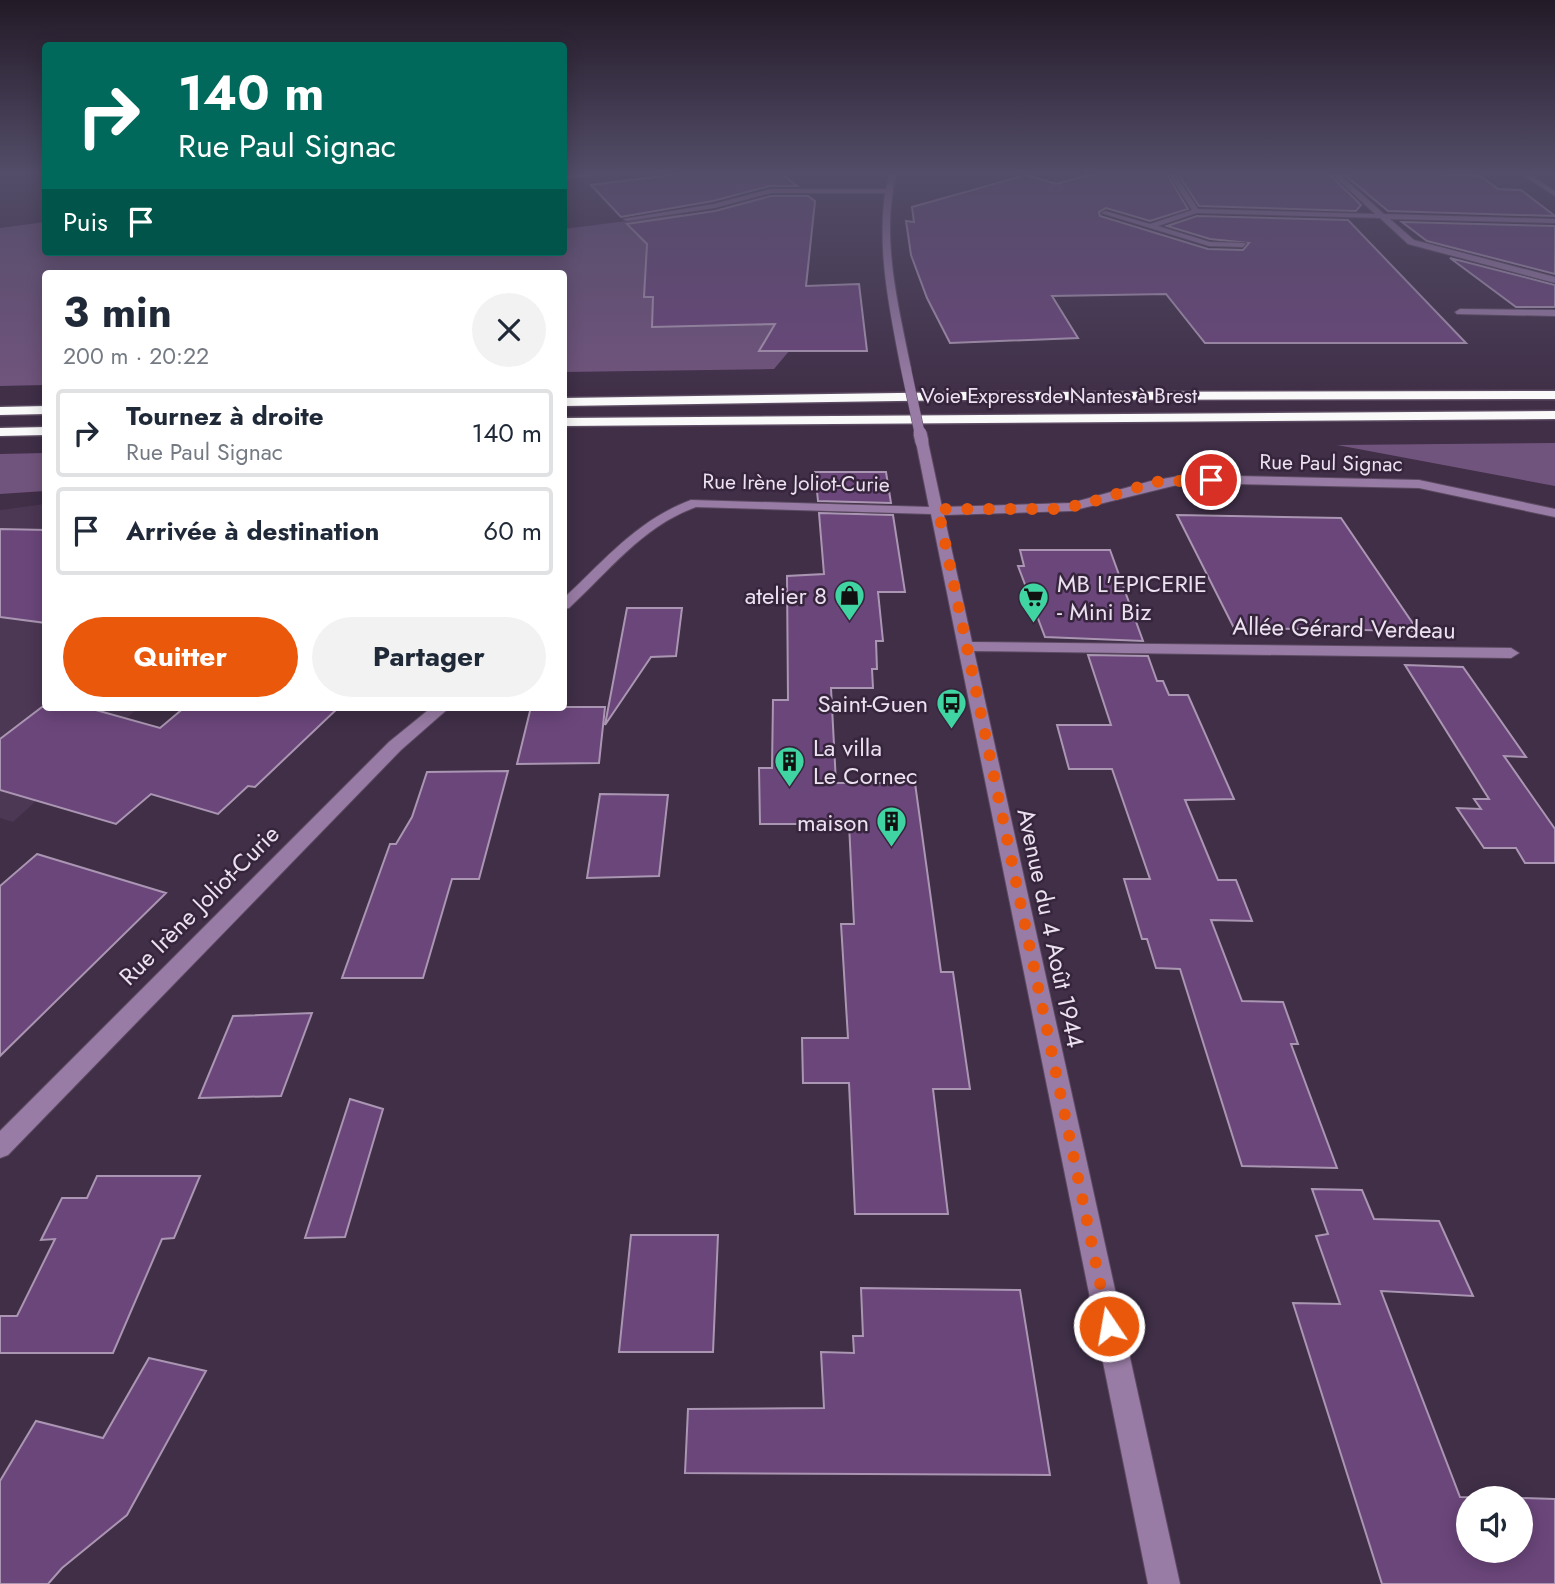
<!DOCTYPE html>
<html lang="fr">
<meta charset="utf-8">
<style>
body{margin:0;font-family:Jost,sans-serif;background:#f2f2f3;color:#1f2937;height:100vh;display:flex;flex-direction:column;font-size:26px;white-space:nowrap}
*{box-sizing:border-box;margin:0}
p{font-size:23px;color:#747a83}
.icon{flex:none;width:38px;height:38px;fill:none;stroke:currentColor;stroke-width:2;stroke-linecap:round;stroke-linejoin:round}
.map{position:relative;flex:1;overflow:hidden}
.drawer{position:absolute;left:42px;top:270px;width:525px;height:441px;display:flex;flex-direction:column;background:#fff;border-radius:7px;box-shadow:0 4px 18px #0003}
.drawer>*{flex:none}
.hud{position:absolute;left:42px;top:42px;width:525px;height:214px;border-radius:7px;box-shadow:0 4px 18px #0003;background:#00695c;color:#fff;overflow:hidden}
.buttons{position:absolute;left:1456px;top:1486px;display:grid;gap:14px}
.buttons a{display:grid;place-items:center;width:77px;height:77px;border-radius:50%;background:#fff;box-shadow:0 4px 18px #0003;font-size:35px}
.pin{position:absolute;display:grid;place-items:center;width:60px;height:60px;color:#fff;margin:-30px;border:4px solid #fff;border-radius:50%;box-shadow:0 2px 7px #0007}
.me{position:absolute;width:77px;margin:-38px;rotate:348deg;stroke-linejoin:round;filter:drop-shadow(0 0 5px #0008)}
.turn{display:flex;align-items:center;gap:24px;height:147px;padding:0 21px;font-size:32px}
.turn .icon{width:91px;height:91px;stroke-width:2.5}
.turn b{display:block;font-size:49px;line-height:60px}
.then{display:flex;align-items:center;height:66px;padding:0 21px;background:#0003;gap:14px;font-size:26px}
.round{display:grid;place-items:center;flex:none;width:74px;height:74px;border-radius:37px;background:#f2f2f3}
.overview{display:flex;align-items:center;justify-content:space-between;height:119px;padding:0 21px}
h1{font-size:42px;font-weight:700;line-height:52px}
.button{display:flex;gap:14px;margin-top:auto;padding:14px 21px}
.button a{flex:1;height:80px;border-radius:42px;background:#ea580c;color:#fff;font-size:28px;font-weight:700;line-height:80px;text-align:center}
.button a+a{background:#f2f2f3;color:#1f2937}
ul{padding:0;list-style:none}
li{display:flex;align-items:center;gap:21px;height:88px;margin:0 14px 10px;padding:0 7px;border:4px solid #e0e1e3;border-radius:7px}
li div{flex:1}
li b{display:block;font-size:26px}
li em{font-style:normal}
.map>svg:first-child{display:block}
</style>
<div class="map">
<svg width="1555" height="1584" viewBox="0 0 1555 1584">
<rect width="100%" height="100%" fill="#402f47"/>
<path fill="#4c3754" d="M45,504L46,707H139L13,822L0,818V510Z"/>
<path fill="#71547d" d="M681,214L750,316H789L790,350L774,369L564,372V273H46L45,385L0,386V228L45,222L46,252H564V229Z
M1555,443V486L1337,445Z
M45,453V491L0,494V454Z"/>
<path fill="#6b467b" stroke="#aa96b2" stroke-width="2" d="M703,171H778L797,186H770L713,201L621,217L591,185Z
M1104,171H1165L1188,209L1150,221L1106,208L1099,212L1100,216L1208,249L1243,250L1249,243L1210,239L1167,226L1197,216L1348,220L1466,343H1205L1166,294L1052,296L1078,338L950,343L927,298L911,255L906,221L914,222L912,207L1026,175L1056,184Z
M1176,171H1326L1361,205L1356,211L1199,206Z
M1340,171L1480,176L1498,189L1521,190L1555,216L1388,211Z
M771,196H808L815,201L806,286L859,284L867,351H759L775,324L652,327L653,297H644L647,244L627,224L715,211Z
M1402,222L1555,226V274L1427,241Z
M1450,258L1555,285V307H1516Z
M815,472H886L891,503L818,501Z
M819,513L893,515L905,592H878L883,641H876L877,669H872L873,688H831L836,783H915L941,972H953L970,1089H933L948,1214H855L849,1083H803L802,1038H848L841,924H854L849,824H760L759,768H772L773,700H788L787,576L824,574Z
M1177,515L1341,518L1418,631L1234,628Z
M0,529L46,530V623L0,617Z
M1020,550H1110L1143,641L1045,637L1018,566H1024Z
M627,608H682L676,656L651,657L605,725Z
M1088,655L1148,656L1157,681H1163L1169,695H1188L1234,799L1185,800L1218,880H1236L1252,921L1211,920L1242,1001L1283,1002L1298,1044H1291L1337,1168L1242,1166L1180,969L1156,968L1147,939H1142L1124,879H1150L1112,769H1069L1057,725H1111Z
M1405,665L1463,667L1526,757L1504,756L1555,829V863H1525L1516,848H1484L1457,808L1481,809L1474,799H1489Z
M42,707H85L160,728L185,707H339L255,787L248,786L218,814L151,794L116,824L0,790V739Z
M531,707H605L599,763L517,764Z
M508,771L479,879H452L423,978H342L390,844H396L412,817L427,772Z
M600,794L668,795L659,876L587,878Z
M37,854L166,893L0,1056V886Z
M312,1013L281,1096L199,1098L233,1016Z
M350,1099L383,1109L345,1237L305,1238Z
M97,1176H200L174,1238L162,1239L113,1353H0V1316H17L55,1239L41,1240L62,1198H87Z
M1312,1189L1362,1190L1374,1219L1439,1221L1473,1296L1381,1291L1460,1497L1513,1498H1468V1550H1521V1498L1555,1499V1584H1382L1293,1303L1340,1304L1316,1236L1328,1234Z
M631,1235H718L713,1352H619Z
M861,1288L1020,1290L1050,1475L685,1473L688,1409L824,1408L821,1352L854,1353L853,1336H863Z
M149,1358L206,1371L127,1515L62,1568L48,1584H0V1481L36,1421L103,1438Z"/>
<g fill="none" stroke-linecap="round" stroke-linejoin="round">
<defs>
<path id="minor" d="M606,171H632L564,179V175Z
M891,171H897C880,238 898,303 911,369L906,372L901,369C890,311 877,253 885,193H771L714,208L627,221L623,219L714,204L771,189H886Z
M1167,171H1173L1198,209L1375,214L1329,171H1336L1384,214L1555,219V223L1390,219L1414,240L1555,277V283L1408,244L1380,218L1197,213L1158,226L1210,242L1246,243L1243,247L1209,246L1101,213L1105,211L1150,224L1192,210Z
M1516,171H1524L1555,191V196Z
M1460,309L1555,310V316L1457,314L1455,312Z
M922,439L928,442L942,507L1071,503L1151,481L1185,475L1419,480L1555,509V517L1419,488L1185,483L1071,511L944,515L972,642L1511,648L1519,653L1511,658L974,651L1180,1584H1148L931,514L696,507C643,526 609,571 569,608L564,609V598C604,561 637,520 691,500L929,507L916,442Z
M432,707H450L401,750L8,1155L0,1158V1131L389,742Z"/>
<path id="highway" d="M1555,391V399L966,400L564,406V398L966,392Z
M46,406V414L0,415V407Z
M1555,411V419L564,426V418Z
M46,427V435L0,436V428Z"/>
</defs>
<use href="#minor" stroke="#5c4b62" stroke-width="2"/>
<use href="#highway" stroke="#5c4b62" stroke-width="3"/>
<use href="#minor" fill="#997ca5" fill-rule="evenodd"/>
<use href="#highway" fill="#f9f9f9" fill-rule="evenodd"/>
<defs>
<path id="minor-bridge-far1" d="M906,369L920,435"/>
<path id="minor-bridge" d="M920,433L922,442"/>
</defs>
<use href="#minor-bridge-far1" stroke="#5c4b62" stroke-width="11" stroke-linecap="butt"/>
<use href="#minor-bridge" stroke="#5c4b62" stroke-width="15" stroke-linecap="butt"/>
<use href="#minor-bridge-far1" stroke="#997ca5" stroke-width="10"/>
<use href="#minor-bridge" stroke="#997ca5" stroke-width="13"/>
</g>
<linearGradient id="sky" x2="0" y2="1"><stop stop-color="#231a27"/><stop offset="0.44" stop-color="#534d69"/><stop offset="1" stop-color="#534d69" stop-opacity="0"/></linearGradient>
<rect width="1555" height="393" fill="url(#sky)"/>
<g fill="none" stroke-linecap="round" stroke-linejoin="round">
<path stroke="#ea580c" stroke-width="12" stroke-dasharray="0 21.6" d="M1109,1326L938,509H1057L1085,504L1154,482L1211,480"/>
</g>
<defs>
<symbol id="shop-pin" viewBox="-11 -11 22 30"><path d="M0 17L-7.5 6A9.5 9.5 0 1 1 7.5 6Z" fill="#40d4a2" stroke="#36253c"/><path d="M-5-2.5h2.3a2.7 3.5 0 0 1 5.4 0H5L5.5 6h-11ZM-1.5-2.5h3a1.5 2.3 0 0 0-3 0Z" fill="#111"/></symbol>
<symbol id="supermarket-pin" viewBox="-11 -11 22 30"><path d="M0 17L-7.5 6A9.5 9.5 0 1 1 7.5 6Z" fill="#40d4a2" stroke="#36253c"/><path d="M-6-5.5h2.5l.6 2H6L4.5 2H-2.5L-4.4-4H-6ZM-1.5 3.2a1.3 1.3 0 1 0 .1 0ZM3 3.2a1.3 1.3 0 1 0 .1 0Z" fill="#111"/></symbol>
<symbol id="bus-pin" viewBox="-11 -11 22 30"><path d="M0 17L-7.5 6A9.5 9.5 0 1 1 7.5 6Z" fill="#40d4a2" stroke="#36253c"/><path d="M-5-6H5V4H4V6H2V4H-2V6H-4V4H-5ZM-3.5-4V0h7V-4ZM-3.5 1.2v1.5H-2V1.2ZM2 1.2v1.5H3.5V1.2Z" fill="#111"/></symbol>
<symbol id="building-pin" viewBox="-11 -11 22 30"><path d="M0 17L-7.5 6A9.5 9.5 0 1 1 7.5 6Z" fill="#40d4a2" stroke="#36253c"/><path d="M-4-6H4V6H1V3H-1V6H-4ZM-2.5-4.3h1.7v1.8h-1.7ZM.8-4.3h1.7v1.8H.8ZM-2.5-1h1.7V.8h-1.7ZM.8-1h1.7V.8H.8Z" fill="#111"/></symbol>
</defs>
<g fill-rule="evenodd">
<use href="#shop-pin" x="832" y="578" width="35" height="47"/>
<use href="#supermarket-pin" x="1016" y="580" width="35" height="47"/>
<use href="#bus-pin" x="934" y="686" width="35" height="47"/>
<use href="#building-pin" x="772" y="744" width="35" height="47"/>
<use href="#building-pin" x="874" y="804" width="35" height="47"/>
</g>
<g text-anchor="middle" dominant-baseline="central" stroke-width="5" stroke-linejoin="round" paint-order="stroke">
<g font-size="21" fill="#ece1f0" stroke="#36253c">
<text x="1059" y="396">Voie Express de Nantes à Brest</text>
<text transform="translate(1331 463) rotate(1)">Rue Paul Signac</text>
<text transform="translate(796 483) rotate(1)">Rue Irène Joliot-Curie</text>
</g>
<g font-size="24" fill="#ece1f0" stroke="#36253c" text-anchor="end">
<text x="1057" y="583" text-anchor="start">MB L'EPICERIE<tspan x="1057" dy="28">- Mini Biz</tspan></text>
<text x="827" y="595">atelier 8</text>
<text x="928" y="703">Saint-Guen</text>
<text x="813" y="747" text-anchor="start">La villa<tspan x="813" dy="28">Le Cornec</tspan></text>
<text x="869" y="822">maison</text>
</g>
<g font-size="24" fill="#ece1f0" stroke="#36253c">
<text transform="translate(1344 628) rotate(1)">Allée Gérard Verdeau</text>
<text transform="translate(199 905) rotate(-45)">Rue Irène Joliot-Curie</text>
<text transform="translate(1051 928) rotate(78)">Avenue du 4 Août 1944</text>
</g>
</g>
</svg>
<div class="buttons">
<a><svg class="icon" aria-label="sound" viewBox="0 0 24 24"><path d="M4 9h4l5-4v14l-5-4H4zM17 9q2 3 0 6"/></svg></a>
</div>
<div class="pin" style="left:1211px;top:480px;background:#d93025"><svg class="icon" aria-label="arrive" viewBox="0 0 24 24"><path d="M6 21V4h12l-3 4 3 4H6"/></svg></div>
<svg class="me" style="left:1109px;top:1326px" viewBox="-20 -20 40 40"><circle r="17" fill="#ea580c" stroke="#fff" stroke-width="3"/><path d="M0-11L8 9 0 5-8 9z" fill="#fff"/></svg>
<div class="hud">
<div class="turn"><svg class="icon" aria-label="right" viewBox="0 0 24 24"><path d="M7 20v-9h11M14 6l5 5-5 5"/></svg><div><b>140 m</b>Rue Paul Signac</div></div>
<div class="then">Puis<svg class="icon" aria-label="arrive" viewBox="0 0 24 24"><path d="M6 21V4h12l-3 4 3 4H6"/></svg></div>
</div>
<section class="drawer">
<div class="overview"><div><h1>3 min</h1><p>200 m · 20:22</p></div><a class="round"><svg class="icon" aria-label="close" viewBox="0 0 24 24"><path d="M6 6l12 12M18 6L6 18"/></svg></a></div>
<ul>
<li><svg class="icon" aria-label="right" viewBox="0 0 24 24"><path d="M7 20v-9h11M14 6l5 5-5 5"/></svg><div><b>Tournez à droite</b><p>Rue Paul Signac</p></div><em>140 m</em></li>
<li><svg class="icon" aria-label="arrive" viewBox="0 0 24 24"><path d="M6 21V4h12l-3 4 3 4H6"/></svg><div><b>Arrivée à destination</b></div><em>60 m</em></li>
</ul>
<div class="button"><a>Quitter</a><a>Partager</a></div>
</section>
</div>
